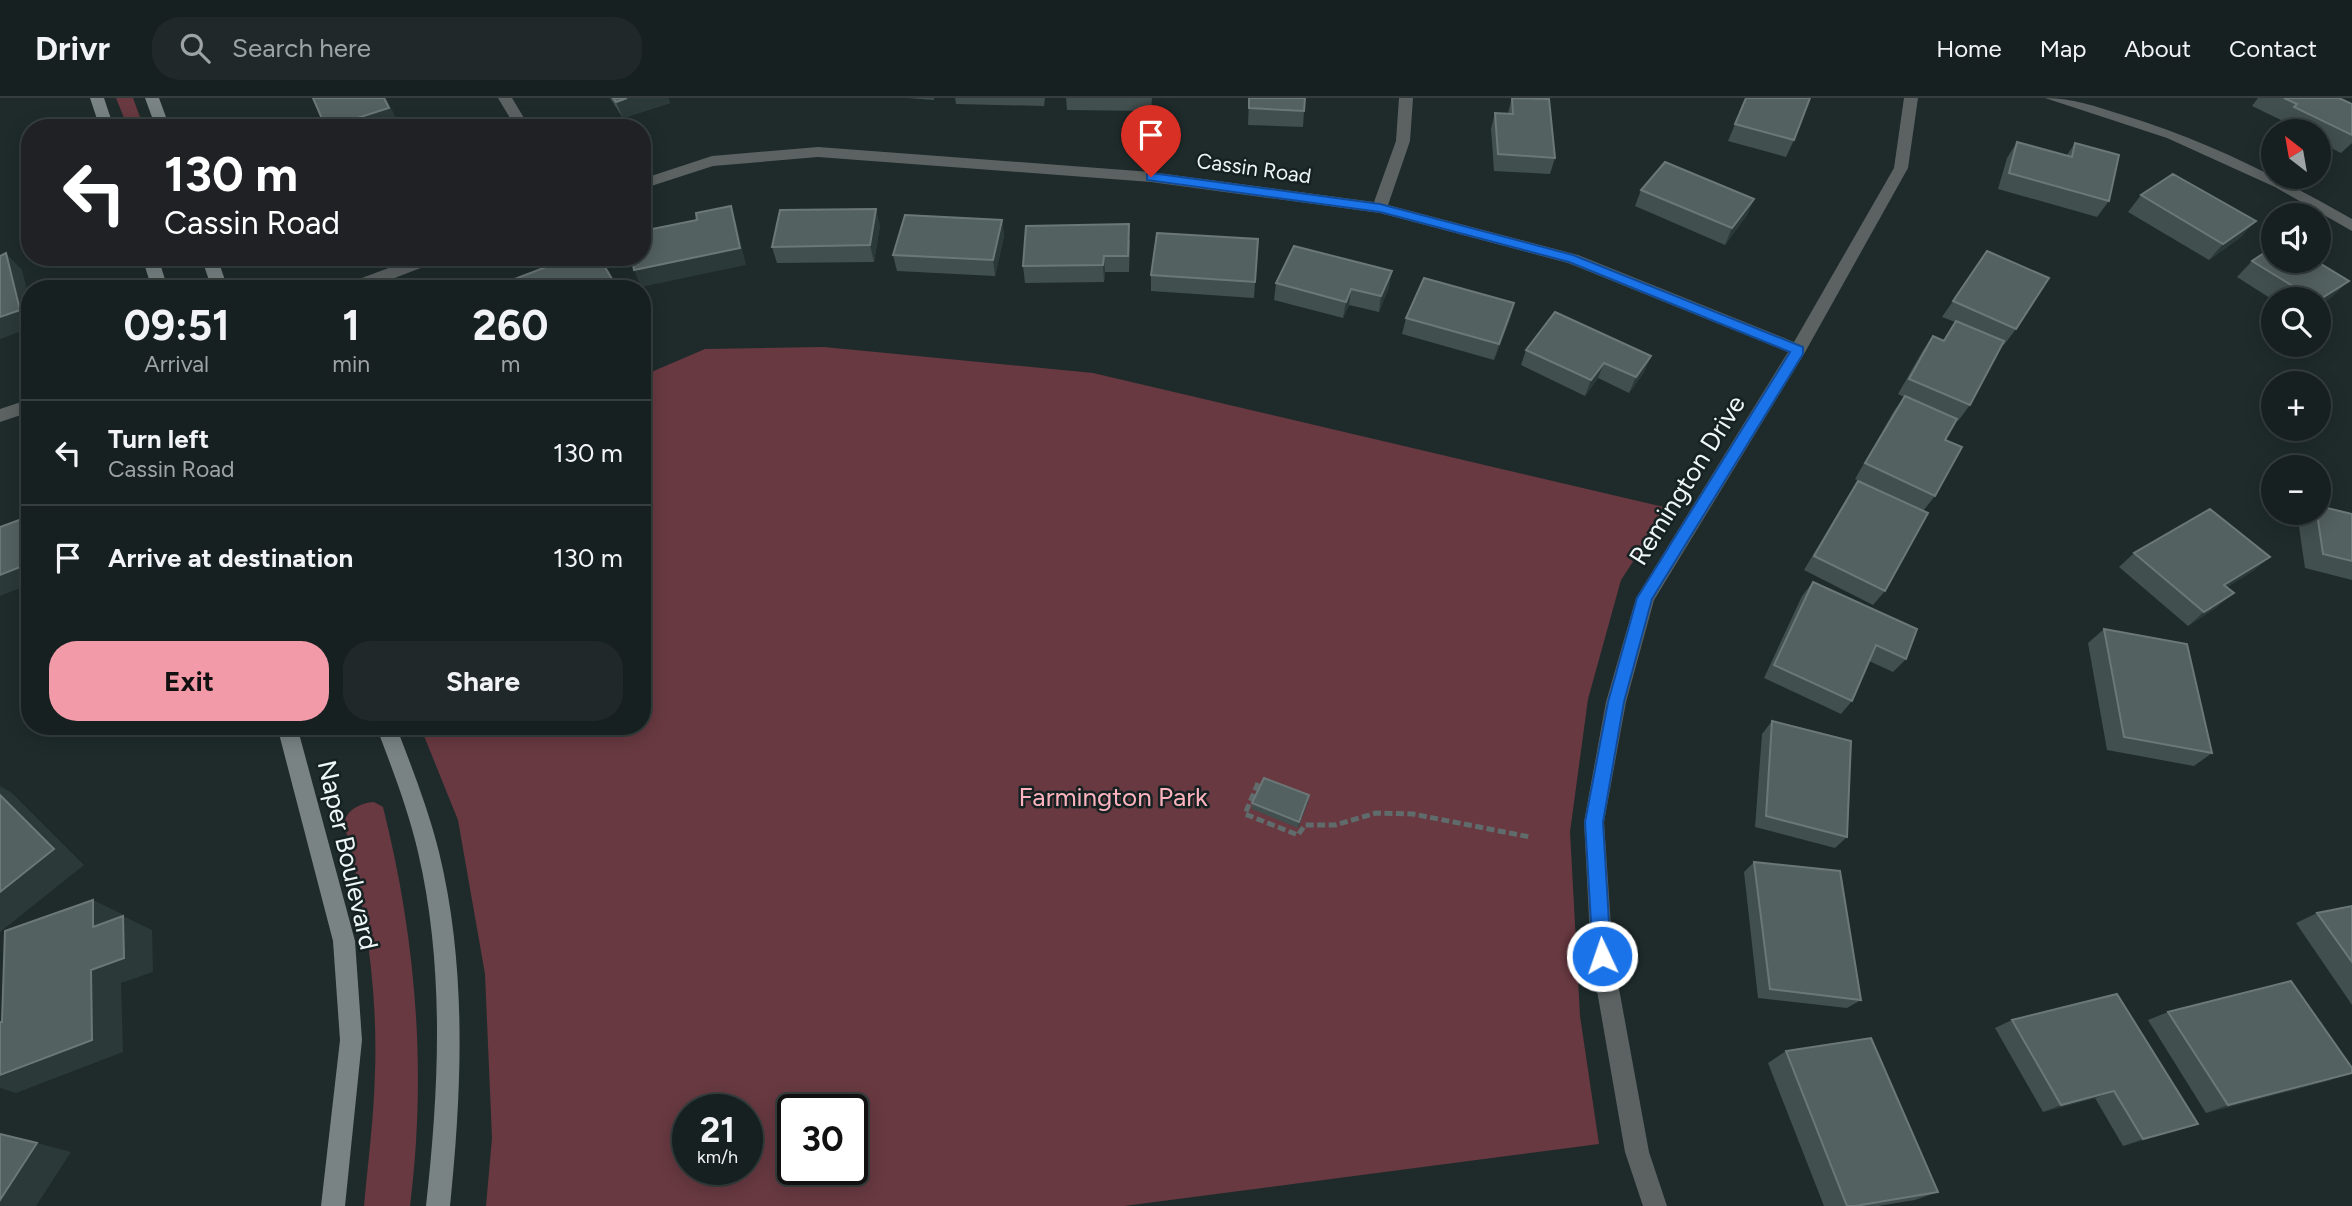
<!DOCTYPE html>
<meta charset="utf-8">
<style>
body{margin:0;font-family:Figtree,sans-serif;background:#202829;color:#f1f3f6;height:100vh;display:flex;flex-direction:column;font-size:26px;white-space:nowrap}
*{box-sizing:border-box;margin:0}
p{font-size:23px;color:#9ea3a5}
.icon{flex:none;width:38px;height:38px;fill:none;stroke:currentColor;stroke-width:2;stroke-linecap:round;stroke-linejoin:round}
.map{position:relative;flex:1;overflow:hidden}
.panel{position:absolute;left:21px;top:182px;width:630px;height:455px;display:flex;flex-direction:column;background:#172020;border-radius:28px;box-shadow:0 4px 18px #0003,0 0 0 2px #363e3e}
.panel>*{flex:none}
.guide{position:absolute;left:21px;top:21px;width:630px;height:147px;border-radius:28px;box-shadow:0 4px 18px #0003,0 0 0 2px #363e3e;background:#202124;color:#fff;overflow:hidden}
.needle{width:46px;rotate:329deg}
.fabs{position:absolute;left:2261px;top:21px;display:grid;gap:14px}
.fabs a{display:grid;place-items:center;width:70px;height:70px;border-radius:50%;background:#172020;box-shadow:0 4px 18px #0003,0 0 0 2px #363e3e;font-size:35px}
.speed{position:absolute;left:672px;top:996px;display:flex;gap:14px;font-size:35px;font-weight:700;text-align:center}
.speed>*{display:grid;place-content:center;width:91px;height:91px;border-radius:50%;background:#172020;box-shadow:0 4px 18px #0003,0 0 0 2px #363e3e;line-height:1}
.speed small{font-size:18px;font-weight:400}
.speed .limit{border:4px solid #111;border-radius:10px;background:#fff;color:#111}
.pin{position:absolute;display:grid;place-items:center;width:60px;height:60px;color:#fff;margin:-72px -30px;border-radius:50% 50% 50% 0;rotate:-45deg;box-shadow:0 0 7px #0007}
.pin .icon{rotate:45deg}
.me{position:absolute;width:77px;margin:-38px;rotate:357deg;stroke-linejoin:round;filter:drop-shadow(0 0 5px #0008)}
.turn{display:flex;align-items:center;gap:24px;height:147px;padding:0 28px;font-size:32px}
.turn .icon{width:91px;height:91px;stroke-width:2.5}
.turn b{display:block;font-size:49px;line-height:60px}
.eta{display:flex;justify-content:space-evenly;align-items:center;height:119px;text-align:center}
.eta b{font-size:42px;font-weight:700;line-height:49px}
.button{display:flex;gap:14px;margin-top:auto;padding:14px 28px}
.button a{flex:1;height:80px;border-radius:28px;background:#f39aa8;color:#111;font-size:28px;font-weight:700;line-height:80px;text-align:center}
.button a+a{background:#202829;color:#f1f3f6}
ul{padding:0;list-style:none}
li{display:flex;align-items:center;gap:21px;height:105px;padding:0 28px;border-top:2px solid #363e3e}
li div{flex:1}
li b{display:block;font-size:26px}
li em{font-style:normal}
header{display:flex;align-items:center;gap:42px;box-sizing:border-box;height:98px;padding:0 35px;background:#172020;border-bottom:2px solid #363e3e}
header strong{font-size:33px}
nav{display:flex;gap:38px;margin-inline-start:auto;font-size:24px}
.search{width:490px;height:63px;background:#202829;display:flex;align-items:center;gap:18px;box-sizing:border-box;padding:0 24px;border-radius:28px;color:#9ea3a5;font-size:26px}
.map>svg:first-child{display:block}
</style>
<header>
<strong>Drivr</strong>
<div class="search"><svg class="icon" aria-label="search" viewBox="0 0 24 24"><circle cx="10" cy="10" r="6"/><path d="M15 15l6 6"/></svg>Search here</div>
<nav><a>Home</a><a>Map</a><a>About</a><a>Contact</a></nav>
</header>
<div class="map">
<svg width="2352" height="1108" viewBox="0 0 2352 1108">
<rect width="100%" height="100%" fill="#1f2b2b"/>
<path fill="#683941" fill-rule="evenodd" d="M116,0H133L144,30H128Z
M824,249L1093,275L1668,410L1621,482L1588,601L1570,734L1580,918L1599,1046L1124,1108H486L492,1040L485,876L458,722L420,628H642V278L705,251ZM688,1012H747V1071H688ZM793,1012H852V1071H793Z
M374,704L383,709C416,840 427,973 410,1108H364C368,1064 374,1019 375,974C378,891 365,806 344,725C347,711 361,705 374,704Z"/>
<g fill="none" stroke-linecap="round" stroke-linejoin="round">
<path stroke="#606b6b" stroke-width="5" stroke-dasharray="8 3.5" stroke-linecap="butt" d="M1258,685L1245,716L1298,737L1305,727H1335L1376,715L1413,716L1530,739"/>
<path fill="#5c6262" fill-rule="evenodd" d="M498,0H512L530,30H516Z
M1399,0H1413L1410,43L1388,107L1578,157L1794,244L1894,70L1904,0H1918L1908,70L1804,256L1654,502L1626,604L1604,724L1613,858L1649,1054L1667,1108H1643L1625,1054L1591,858L1584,724L1606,604L1636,500L1788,254L1568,165L1380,115L1151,84L818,59L713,68L642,91V81L712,58L818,49L1151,74L1374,104L1396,43Z
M2045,0C2073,0 2097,9 2123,17C2206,42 2278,79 2352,121V133L2275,89L2167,40Z
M418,159H442L439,163L366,191H341L343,187Z
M30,301V314L0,324V311Z"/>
<path fill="#798383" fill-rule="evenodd" d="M90,0H104L114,30H100Z
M145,0H159L170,30H156Z
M142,159H158L168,191H152Z
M201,159H217L228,191H212Z
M277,628H297L355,843L362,942L345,1108H321L340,942L333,843Z
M376,628H396C412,670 428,710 439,754C467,869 462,991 450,1108H426C439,991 445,870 418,754C408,711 392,670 376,628Z"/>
</g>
<path fill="#424f4f" d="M610,0H668L670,5L623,20Z
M907,0H934V2Z
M955,0H1045L1044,8L956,6Z
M1066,0H1152L1151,13L1067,12Z
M1249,0L1304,13L1303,29L1248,27Z
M1512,0H1539L1555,60L1550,76L1494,73L1491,31L1495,15H1508Z
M1746,0L1794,42L1786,59L1728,43Z
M2258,0H2339L2352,6V45L2341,55L2319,44V33H2296L2281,26L2283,23L2252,8Z
M2017,44L2067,57L2075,45L2109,103L2097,119L1998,91L2007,60Z
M1641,92L1754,101L1747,117L1725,147L1635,108Z
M2141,97L2241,139L2209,162L2128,114Z
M1002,122L1004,138L995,178L897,173L893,157Z
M880,127L874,164L777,165L772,149Z
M1258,141L1254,200L1151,193V177Z
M1130,142L1129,174H1105L1104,184L1025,185L1023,168Z
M2252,163L2332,199L2319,201L2273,202L2237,179Z
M1276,185L1389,189L1379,214L1349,207L1343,220L1274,202Z
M1953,203L2016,231L2004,247L2002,246L1970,307L1958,323L1956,322L1945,342L1935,398L1923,413L1855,381L1894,313L1904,299L1898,296L1922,254L1933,238L1943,242L1955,224L1942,219Z
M1514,205L1510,221L1494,262L1402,236L1406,220Z
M1526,252L1651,258L1644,274L1629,295L1598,280L1585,298L1521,267Z
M1858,383L1885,493L1873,507L1804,472L1848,398Z
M2306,415L2352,416V482L2305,470L2298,422Z
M2134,455L2270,459L2253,473L2227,489L2217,509L2188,528L2119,469Z
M1813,484L1906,561L1893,574L1869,563L1852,603L1841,616L1764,580L1802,498Z
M2104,531L2212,655L2194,668L2107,652L2088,545Z
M1772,623L1847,739L1835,750L1755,729L1762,636Z
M1309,697L1308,704L1298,730L1252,711V705Z
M1754,764L1861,902L1847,910L1758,900L1744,774Z
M2352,808V907L2296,825L2317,815Z
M2168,914L2331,982L2206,1015L2148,922Z
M2012,922L2198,1026L2123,1048L2095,1000L2043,1014L1995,930Z
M1786,953L1938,1094L1915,1102L1878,1108H1824L1768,965Z"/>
<path fill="#2c3939" d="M384,0H386L399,26L389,30H327Z
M627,0H668L670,5L623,20L616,4Z
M1754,101L1747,117L1725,147L1732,130Z
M731,108L736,124L746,167L641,189L634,172Z
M876,111L880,127L874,164L870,147Z
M1002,122L1004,138L995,178L993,162Z
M2256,123L2241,139L2209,162L2223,146Z
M6,155L22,172L30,203V230L0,241V219Z
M1104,158L1105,174L1104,184L1103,167Z
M1392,173L1389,189L1379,214L1381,198Z
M2349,183L2332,199L2319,208V202Z
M615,186L617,191H603Z
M1351,191L1349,207L1343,220L1346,204Z
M1514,205L1510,221L1494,262L1499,246Z
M1651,258L1644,274L1629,295L1636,279Z
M1604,265L1598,280L1585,298L1591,282Z
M2270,459L2253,473L2207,501L2224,487Z
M30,465V486L0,498V477Z
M2234,495L2217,509L2188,528L2204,514Z
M0,688L12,695L84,767L0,834Z
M1309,697L1308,704L1298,730L1299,724Z
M93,802L122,816V843L93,829Z
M123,818L152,832L153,874L121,885L123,954L16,995L0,990V977L91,872Z
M2352,975L2331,982L2206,1015L2228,1007Z
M2114,993L2095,1000L2043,1014L2061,1007Z
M2198,1026L2177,1033L2123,1048L2143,1041Z
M37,1045L71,1054L36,1108H0V1102Z"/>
<path fill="#546161" stroke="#6c7878" stroke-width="2" d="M313,0H384L389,10L326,30Z
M613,0H627L616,4Z
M1249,0H1305L1304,13L1249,10Z
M1512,0L1549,1L1555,60L1498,56L1495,15L1513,16Z
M1746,0H1810L1794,42L1735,26Z
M2284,0H2339L2352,6V37L2294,9L2297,6Z
M402,21L406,30H374Z
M2017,44L2072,59L2075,45L2119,57L2109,103L2009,75Z
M1665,64L1754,101L1732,130L1641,92Z
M2173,76L2256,123L2223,146L2141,97Z
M731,108L740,150L634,172L632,159H642V133L697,122L696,115Z
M876,111L870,147L772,149L780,112Z
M905,117L1002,122L993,162L893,157Z
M1129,126L1128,158H1104L1103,167L1023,168L1026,128Z
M1157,135L1258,141L1255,184L1151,177Z
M1294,148L1392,173L1381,198L1351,191L1346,204L1276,185Z
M2273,149V163H2316L2349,183L2319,202V201H2314L2252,163Z
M1987,153L2049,180L2016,231L1953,203Z
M6,155L20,212L0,219V158Z
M572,159H599L615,186L603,191H495L494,189Z
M1424,180L1514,205L1499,246L1406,220Z
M1555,214L1651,258L1636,279L1604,265L1591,282L1526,252Z
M1956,223L2004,243L1970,307L1909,281L1933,238L1944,243Z
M1905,298L1957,321L1945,342L1962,349L1935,398L1865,365Z
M1858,383L1928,415L1885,493L1814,458Z
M2319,408L2352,416V463L2323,456L2317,415H2319Z
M2210,411L2270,459L2224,487L2234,495L2204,514L2134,455Z
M30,418V465L0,477V429Z
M1813,484L1917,531L1906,561L1876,547L1852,603L1774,567Z
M2104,531L2187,546L2212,655L2124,639Z
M1772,623L1851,643L1847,739L1766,718Z
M1264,680L1309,697L1299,724L1252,705Z
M0,697L54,751L0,794Z
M1754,764L1840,773L1861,902L1770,891Z
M93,802V829L123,818L124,860L91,872L92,942L0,977V924H2L5,833Z
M2352,808V864L2317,815Z
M2291,883L2352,970V975L2228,1007L2168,914Z
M2117,896L2198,1026L2143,1041L2114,993L2061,1007L2012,922Z
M1871,940L1938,1094L1855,1108H1847L1786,953Z
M0,1036L37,1045L0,1102Z"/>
<path fill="#1a73e8" stroke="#114b97" stroke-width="2" d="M1151,75L1380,106L1573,157L1803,249V256L1652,501L1624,604L1603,724L1611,858L1609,864L1602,867L1596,864L1593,858L1585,724L1608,604L1637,500L1790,254L1569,164L1380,114L1147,82V76Z"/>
<g text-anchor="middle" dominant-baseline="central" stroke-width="5" stroke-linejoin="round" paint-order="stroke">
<g font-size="21" fill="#eef6f6" stroke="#162222">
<text transform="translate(1254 70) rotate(8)">Cassin Road</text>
</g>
<g font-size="26" fill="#eef6f6" stroke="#162222">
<text transform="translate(1687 382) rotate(-58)">Remington Drive</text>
<text transform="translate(348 757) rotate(77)">Naper Boulevard</text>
</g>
<g font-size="26" fill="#feb3be" stroke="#162222">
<text x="1113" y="699">Farmington Park</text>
</g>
</g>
</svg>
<div class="fabs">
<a><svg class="needle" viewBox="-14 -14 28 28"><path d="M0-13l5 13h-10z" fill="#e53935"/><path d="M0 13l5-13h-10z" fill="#9ea3a5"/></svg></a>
<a><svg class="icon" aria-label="sound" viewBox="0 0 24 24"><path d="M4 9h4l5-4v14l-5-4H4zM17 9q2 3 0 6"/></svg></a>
<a><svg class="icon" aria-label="search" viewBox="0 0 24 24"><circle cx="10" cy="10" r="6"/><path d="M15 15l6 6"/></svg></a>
<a>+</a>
<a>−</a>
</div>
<div class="speed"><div>21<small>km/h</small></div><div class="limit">30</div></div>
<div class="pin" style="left:1151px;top:79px;background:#d93025"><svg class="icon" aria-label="arrive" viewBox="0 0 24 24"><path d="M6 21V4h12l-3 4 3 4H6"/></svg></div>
<svg class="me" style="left:1602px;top:858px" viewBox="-20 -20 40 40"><circle r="17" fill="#1a73e8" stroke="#fff" stroke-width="3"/><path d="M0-11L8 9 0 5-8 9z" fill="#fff"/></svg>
<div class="guide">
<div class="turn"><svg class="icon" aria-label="left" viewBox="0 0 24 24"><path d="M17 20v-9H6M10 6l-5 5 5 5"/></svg><div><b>130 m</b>Cassin Road</div></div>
</div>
<section class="panel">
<div class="eta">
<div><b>09:51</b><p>Arrival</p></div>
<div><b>1</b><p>min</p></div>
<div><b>260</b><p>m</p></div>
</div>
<ul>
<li><svg class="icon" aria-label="left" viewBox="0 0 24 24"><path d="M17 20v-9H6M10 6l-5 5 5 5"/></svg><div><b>Turn left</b><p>Cassin Road</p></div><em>130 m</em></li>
<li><svg class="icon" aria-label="arrive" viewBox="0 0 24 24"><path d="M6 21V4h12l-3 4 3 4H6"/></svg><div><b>Arrive at destination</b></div><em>130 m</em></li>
</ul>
<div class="button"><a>Exit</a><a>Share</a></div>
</section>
</div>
